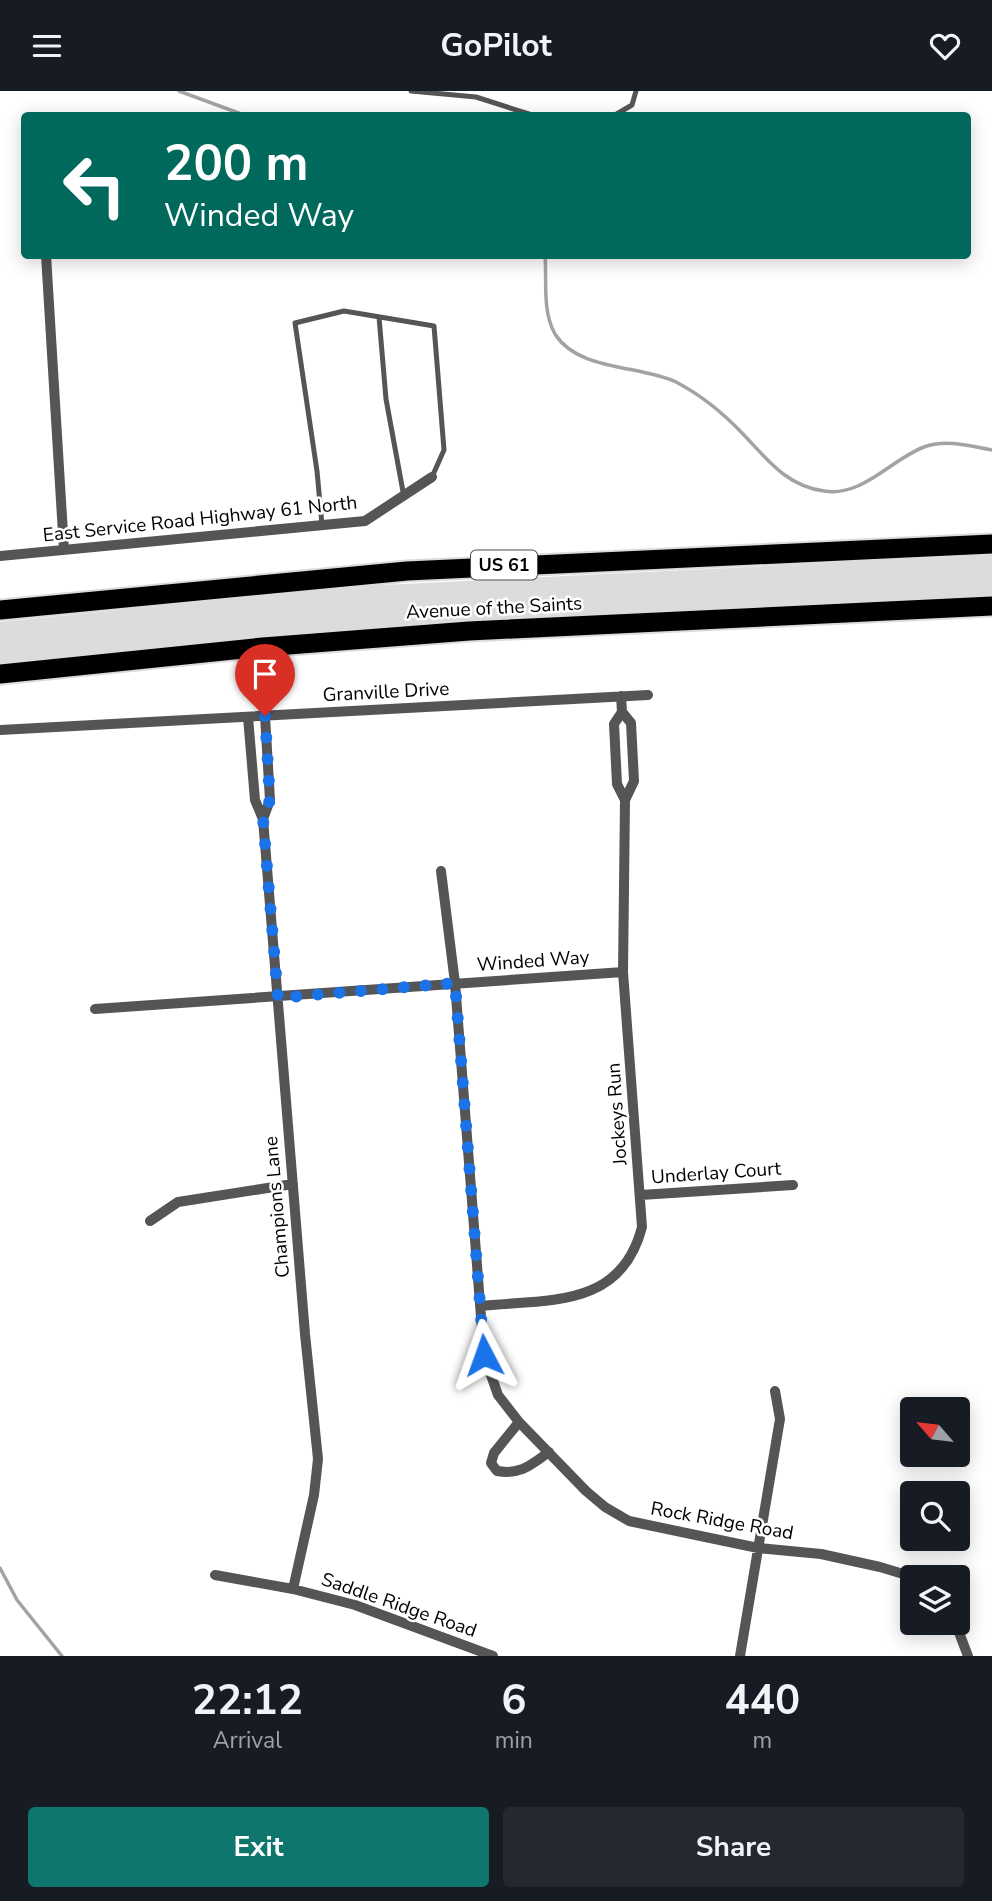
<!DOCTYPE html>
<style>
body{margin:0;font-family:"Nunito Sans",sans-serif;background:#242831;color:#f1f3f6;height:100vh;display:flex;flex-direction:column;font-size:26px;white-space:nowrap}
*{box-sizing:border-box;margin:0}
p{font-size:23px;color:#9ea1a6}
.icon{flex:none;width:38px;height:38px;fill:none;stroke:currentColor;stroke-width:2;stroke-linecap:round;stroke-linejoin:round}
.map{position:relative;height:1565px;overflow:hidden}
.panel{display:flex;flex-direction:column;background:#171b24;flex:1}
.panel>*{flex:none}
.guide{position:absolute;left:21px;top:21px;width:950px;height:147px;border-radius:7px;box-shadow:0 4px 18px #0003;background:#00695c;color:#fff;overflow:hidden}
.needle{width:46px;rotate:298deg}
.controls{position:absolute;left:900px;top:1306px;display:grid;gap:14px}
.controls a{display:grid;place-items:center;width:70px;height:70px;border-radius:7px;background:#171b24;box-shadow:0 4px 18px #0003;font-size:35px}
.pin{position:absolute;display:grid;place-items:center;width:60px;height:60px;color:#fff;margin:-72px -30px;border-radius:50% 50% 50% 0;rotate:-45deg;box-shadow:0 0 7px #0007}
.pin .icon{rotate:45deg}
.me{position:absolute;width:77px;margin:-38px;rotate:356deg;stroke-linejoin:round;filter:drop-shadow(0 0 5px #0008)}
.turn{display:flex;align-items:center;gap:24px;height:147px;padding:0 28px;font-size:32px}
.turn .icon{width:91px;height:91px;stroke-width:2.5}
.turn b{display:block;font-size:49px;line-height:60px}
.eta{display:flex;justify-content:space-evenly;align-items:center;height:119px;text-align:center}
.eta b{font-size:42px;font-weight:700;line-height:49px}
.cta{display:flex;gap:14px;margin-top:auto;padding:14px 28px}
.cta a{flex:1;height:80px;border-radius:7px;background:#0f766e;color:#fff;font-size:28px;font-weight:700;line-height:80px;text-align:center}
.cta a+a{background:#242831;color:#f1f3f6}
header{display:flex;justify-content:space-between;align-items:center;height:91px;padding:0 28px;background:#171b24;font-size:32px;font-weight:700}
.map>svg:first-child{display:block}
</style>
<header><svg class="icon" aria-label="menu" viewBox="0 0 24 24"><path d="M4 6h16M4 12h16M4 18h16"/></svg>GoPilot<svg class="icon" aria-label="heart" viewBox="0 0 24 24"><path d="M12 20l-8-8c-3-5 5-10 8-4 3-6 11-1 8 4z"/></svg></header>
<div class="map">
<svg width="992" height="1565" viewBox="0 0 992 1565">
<rect width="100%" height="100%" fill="#fff"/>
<path fill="#dcdcdc" d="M992,464V506L388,536L0,574V531L363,495Z"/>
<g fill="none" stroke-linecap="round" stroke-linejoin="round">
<path stroke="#a3a3a3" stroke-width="3.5" d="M179,0L244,24
M545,164C547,190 542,220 555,243C578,280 640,274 676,291C701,304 724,323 743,343C767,368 786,395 824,400C863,406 890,369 924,356C946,348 970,355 992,359
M0,1477L17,1509L62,1565"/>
<defs>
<path id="highway" d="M0,519L407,480L992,453
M0,583L263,556L469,540L992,515"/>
</defs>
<use href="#highway" stroke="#dbdbdb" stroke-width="23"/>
<path stroke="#555" stroke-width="5" d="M411,0L476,6L532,24
M615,24L632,14L636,0
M379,226L386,308L404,406
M322,434L317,380L295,232L344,220L434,235L444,359L432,386"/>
<path stroke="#555" stroke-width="10" d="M46,164L64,459
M0,465L365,430L432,386
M622,621L614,633L617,693L625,709
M248,626L255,709L263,728L305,1243L318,1368L314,1404L293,1498
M0,639L648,604
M263,728L270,709L265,625
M441,780L455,892L484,1264L498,1304L519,1331L586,1400L605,1416L629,1430L758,1457L821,1463L880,1476L913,1486
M95,918L623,881
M641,1104L793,1094
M150,1130L178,1111L293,1093
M480,1215C548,1208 621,1218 642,1136L623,881L625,709L634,690L631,632L622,621L621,605
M519,1331L494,1362L491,1372L497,1380C520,1384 530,1375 549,1361
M215,1484L293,1498L355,1514L493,1565
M955,1531L968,1565
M740,1565L780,1328L775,1300"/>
<use href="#highway" stroke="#000" stroke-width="19"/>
</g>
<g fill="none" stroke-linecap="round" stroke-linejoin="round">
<path stroke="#1a73e8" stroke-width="12" stroke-dasharray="0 21.6" d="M265,625L270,709L263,728L278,907L455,892L484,1264"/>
</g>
<g text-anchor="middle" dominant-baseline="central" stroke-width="5" stroke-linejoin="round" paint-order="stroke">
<rect fill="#fff" stroke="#4c4c4c" stroke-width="2" x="471" y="459.5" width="66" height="29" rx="5"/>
<g font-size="18" font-weight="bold" fill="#000">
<text x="504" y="474">US 61</text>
</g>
<g font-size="19" fill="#000" stroke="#fff">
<text transform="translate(200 428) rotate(-6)">East Service Road Highway 61 North</text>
<text transform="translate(494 517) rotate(-3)">Avenue of the Saints</text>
<text transform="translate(386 601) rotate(-3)">Granville Drive</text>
<text transform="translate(533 870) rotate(-4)">Winded Way</text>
<text transform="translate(617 1023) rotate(-94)">Jockeys Run</text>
<text transform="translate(716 1082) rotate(-4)">Underlay Court</text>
<text transform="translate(277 1116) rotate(-95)">Champions Lane</text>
<text transform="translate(722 1430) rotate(10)">Rock Ridge Road</text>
<text transform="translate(399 1514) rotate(19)">Saddle Ridge Road</text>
</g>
</g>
</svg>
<div class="controls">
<a><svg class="needle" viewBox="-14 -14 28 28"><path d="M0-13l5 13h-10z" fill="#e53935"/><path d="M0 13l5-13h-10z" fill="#9ea1a6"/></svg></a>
<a><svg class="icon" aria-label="search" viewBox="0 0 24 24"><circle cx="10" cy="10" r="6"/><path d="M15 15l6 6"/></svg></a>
<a><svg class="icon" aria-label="layers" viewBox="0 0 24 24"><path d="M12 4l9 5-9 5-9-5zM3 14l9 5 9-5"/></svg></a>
</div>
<div class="pin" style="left:265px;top:625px;background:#d93025"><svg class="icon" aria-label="arrive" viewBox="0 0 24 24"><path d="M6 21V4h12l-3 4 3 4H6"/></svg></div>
<svg class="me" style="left:484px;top:1264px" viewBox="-20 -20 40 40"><path d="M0-17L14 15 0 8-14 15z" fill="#1a73e8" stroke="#fff" stroke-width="4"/></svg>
<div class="guide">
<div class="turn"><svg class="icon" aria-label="left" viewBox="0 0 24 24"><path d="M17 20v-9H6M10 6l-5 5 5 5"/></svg><div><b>200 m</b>Winded Way</div></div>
</div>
</div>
<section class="panel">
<div class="eta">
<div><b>22:12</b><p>Arrival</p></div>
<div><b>6</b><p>min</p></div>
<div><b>440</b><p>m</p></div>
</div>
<div class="cta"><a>Exit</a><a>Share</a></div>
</section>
